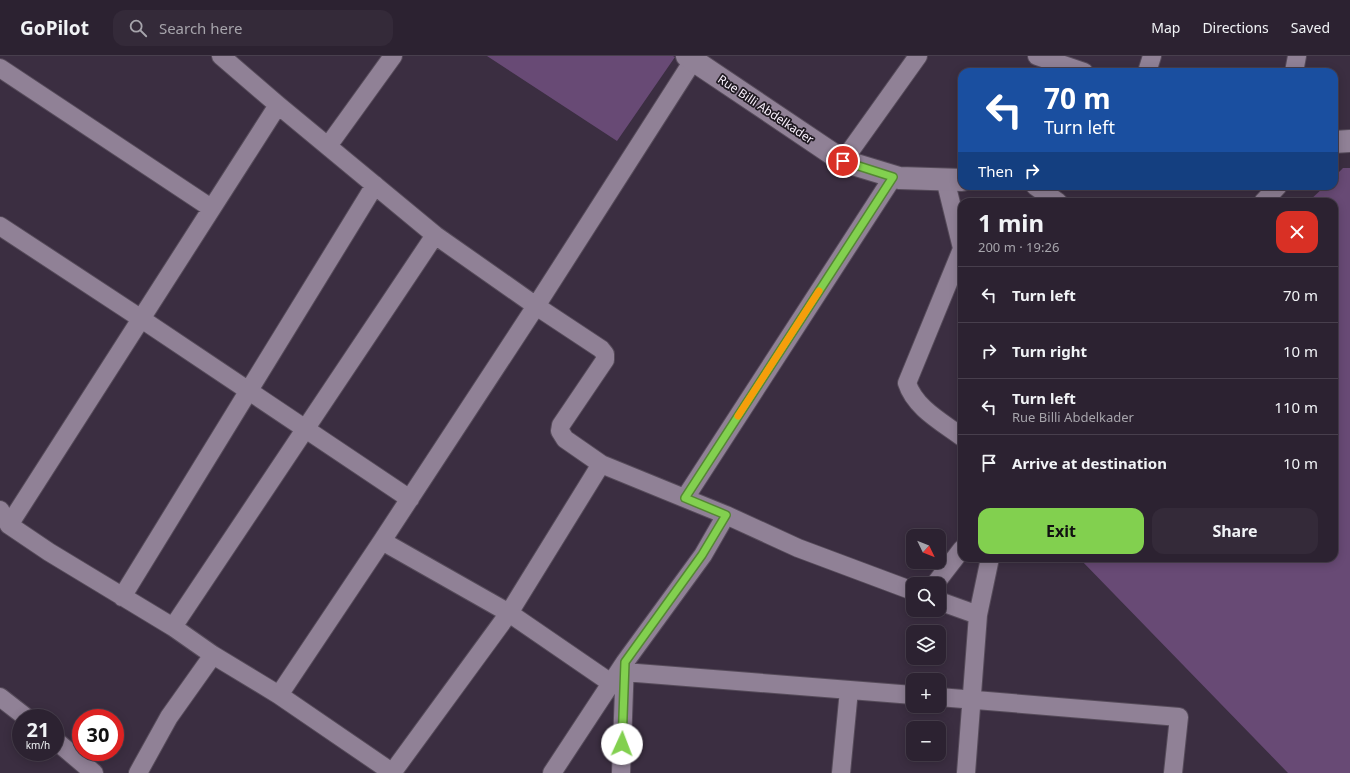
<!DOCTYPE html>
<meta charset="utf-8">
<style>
body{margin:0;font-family:"Noto Sans",sans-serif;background:#342a39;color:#f1f3f6;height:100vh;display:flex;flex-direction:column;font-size:15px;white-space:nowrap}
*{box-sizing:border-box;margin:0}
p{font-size:13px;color:#a6a4ab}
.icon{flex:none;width:22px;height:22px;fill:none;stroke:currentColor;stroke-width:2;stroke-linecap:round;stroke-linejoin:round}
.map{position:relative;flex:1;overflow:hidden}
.sheet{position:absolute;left:958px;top:142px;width:380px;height:364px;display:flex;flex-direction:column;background:#2c2231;border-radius:12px;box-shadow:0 2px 10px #0003,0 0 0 1px #483f4d}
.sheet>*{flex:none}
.hud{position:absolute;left:958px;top:12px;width:380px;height:122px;border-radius:12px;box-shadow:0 2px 10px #0003,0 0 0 1px #483f4d;background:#1a4fa0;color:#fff;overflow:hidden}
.needle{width:26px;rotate:133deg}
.buttons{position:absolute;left:906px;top:473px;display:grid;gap:8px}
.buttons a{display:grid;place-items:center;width:40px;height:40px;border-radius:8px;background:#2c2231;box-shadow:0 2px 10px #0003,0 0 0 1px #483f4d;font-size:20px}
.speed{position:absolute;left:12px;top:653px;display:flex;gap:8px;font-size:20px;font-weight:700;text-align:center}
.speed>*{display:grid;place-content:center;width:52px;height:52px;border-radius:50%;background:#2c2231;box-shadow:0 2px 10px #0003,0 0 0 1px #483f4d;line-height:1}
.speed small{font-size:10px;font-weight:400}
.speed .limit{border:6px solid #d22;background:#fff;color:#111}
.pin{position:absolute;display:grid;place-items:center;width:34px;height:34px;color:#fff;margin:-17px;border:2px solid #fff;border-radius:50%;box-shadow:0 1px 4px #0007}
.me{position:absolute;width:44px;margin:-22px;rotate:2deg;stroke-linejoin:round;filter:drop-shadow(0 0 3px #0008)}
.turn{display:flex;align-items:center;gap:14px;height:84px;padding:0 20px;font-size:18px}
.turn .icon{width:52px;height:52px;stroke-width:2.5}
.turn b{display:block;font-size:28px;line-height:34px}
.then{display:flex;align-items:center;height:38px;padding:0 20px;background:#0003;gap:8px;font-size:15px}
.round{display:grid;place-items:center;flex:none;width:42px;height:42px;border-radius:12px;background:#342a39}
.summary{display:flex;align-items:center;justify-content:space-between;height:68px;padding:0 20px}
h1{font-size:24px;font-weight:700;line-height:30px}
.button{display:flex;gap:8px;margin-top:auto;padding:8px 20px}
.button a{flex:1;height:46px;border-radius:12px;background:#82d04f;color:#111;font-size:16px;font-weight:700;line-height:46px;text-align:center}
.button a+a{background:#342a39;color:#f1f3f6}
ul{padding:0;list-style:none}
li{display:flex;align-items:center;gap:12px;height:56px;padding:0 20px;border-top:1px solid #483f4d}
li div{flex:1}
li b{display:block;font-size:15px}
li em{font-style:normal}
header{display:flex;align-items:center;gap:24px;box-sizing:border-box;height:56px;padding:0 20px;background:#2c2231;border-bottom:1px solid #483f4d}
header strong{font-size:19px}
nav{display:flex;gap:22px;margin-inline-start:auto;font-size:14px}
.search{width:280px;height:36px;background:#342a39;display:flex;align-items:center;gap:10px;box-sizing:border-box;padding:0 14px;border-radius:12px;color:#a6a4ab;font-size:15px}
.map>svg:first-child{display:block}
</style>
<header>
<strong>GoPilot</strong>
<div class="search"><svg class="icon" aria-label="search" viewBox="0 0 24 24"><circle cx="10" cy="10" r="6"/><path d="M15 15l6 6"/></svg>Search here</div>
<nav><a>Map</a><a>Directions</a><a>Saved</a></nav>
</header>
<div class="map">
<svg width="1350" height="717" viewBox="0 0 1350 717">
<rect width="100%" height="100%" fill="#3b2e41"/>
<path fill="#684a75" d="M487,0H673L675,1L617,85Z
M1343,112H1350V717H1288L1079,502H1334V146H1308L1325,130H1334V121Z"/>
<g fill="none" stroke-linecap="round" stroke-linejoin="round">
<defs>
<path id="minor" d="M221,0L278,49L435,179L536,250L601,293L605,298V304L561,369L560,375L565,383L601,408L726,459L798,492L913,535
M1037,0L1084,16
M0,12L211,152
M1147,16L1152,0
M1294,16L1297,0
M328,90L393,0
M843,105L918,0
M945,123L962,192
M1035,130L1058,146
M1263,146L1278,130
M0,170L140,262L410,443
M962,193L907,327C915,352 942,366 962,381
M601,408L509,557L611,627
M685,442L893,121
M0,454L9,469L49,496L173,571L213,599L279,639L393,717
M9,469L278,49
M382,485L509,557L392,717
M935,528L962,493
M122,541L375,129
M939,545L978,559
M173,571L435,179
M624,616L913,639
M279,639L382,485L536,250L696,0
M0,641L27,662
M939,641L1179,661L1173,717
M55,684L94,717
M138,717L169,661L213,599
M552,717L625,606L703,499L726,459
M621,717L625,606
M841,717L849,634
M966,717L978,559L990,502"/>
<path id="tertiary" d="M687,0L843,105L899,122L962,124
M1334,86L1350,85"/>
</defs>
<use href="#minor" stroke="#564b5a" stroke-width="20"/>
<use href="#tertiary" stroke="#564b5a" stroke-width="24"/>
<use href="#minor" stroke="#908196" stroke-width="18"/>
<use href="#tertiary" stroke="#908196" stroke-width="22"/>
</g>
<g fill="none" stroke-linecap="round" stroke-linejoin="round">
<defs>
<path id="route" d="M622,688L625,606L702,499L726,459L685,442L893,121L843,105"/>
</defs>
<use href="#route" stroke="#548733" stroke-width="10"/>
<use href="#route" stroke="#82d04f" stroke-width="7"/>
<path stroke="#f59e0b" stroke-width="7" d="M738,360L819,235"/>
</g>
<g text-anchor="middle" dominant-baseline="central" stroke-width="3.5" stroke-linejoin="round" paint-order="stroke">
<g font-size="12" fill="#f9f1fd" stroke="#1f1921">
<text transform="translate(766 53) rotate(34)">Rue Billi Abdelkader</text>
</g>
</g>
</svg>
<div class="buttons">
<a><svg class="needle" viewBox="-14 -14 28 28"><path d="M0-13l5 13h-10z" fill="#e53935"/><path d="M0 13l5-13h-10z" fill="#a6a4ab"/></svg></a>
<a><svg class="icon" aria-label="search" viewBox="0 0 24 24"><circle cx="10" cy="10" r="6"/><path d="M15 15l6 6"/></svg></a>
<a><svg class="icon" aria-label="layers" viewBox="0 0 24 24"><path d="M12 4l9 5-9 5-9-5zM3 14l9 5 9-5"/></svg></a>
<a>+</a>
<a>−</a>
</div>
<div class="speed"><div>21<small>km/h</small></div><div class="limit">30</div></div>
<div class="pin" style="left:843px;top:105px;background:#d93025"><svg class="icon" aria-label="arrive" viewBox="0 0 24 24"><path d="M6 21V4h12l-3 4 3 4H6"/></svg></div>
<svg class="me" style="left:622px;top:688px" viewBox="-20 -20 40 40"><circle r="19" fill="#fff"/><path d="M0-13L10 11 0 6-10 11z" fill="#82d04f"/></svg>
<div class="hud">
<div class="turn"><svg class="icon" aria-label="left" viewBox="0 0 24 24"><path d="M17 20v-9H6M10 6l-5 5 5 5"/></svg><div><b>70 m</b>Turn left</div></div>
<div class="then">Then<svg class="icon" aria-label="right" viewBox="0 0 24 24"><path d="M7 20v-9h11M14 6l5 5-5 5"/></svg></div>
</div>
<section class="sheet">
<div class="summary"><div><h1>1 min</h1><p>200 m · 19:26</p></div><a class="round" style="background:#d93025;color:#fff"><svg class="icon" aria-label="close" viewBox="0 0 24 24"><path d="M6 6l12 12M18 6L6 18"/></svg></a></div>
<ul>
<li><svg class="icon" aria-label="left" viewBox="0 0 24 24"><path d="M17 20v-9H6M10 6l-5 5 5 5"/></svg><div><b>Turn left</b></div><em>70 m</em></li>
<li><svg class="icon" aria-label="right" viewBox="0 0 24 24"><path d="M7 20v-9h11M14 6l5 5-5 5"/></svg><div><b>Turn right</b></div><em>10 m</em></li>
<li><svg class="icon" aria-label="left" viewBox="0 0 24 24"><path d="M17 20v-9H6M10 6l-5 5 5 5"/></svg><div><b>Turn left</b><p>Rue Billi Abdelkader</p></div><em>110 m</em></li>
<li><svg class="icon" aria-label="arrive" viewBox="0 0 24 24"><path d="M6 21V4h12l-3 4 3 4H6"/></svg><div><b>Arrive at destination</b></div><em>10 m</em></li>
</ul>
<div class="button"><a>Exit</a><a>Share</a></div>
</section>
</div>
